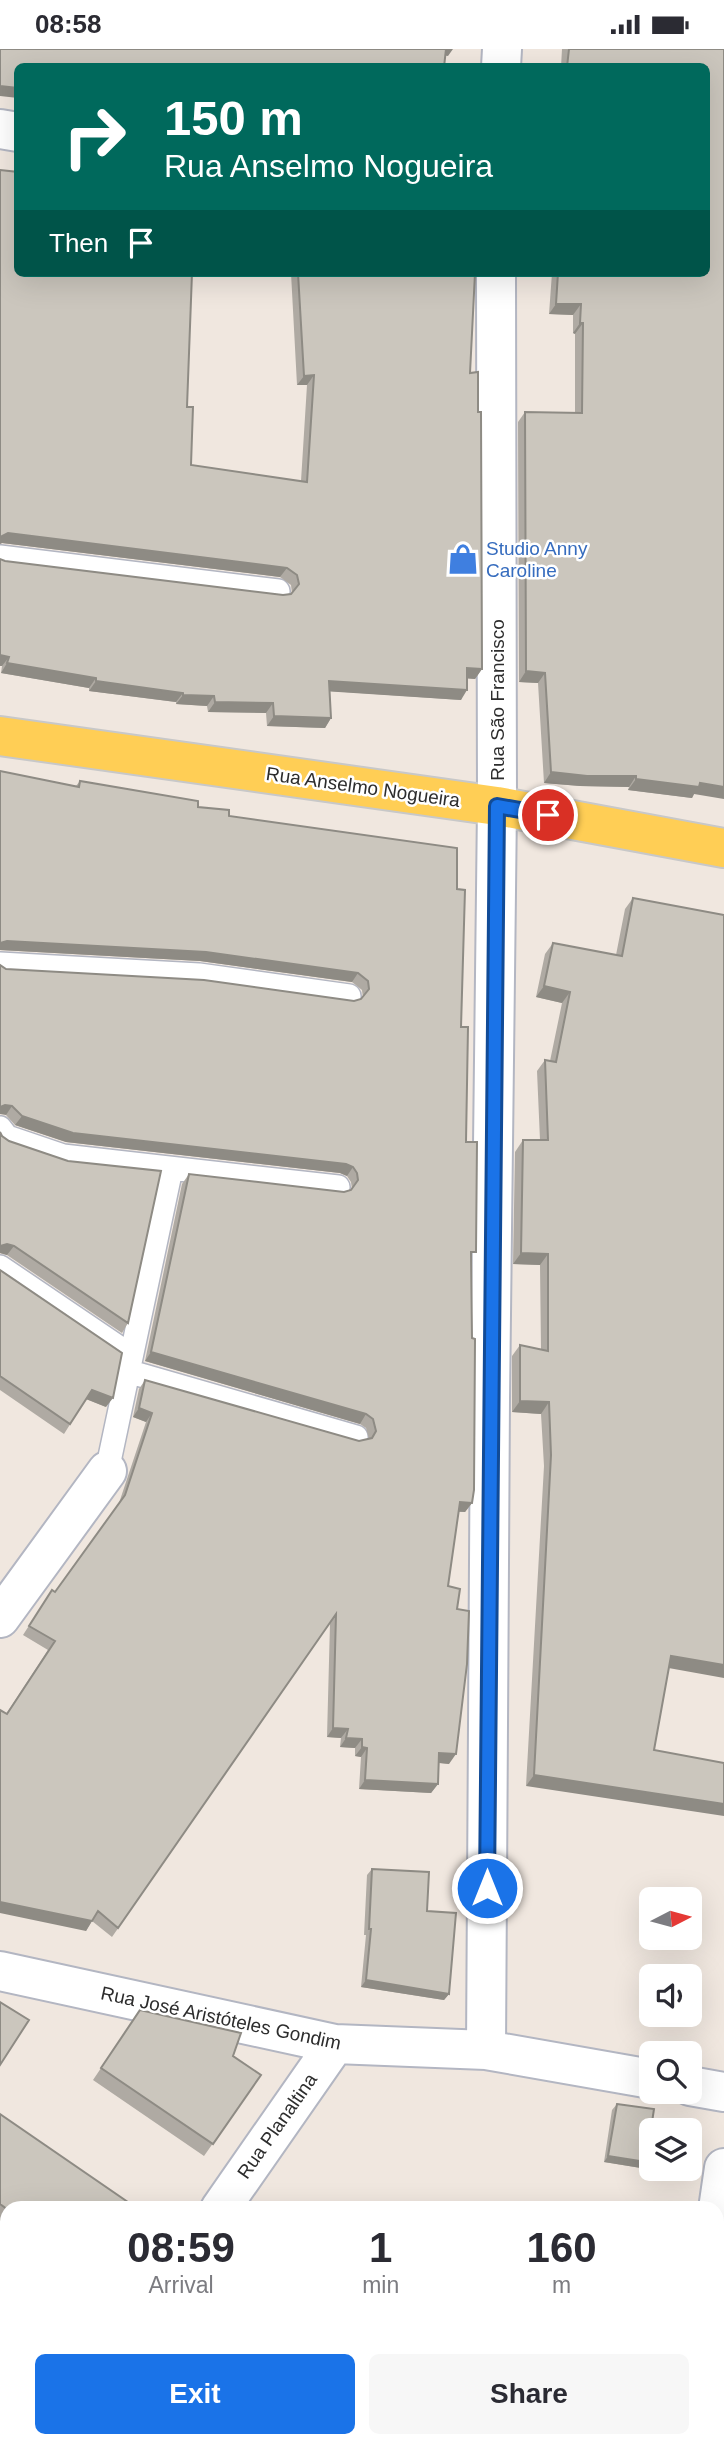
<!DOCTYPE html>
<meta charset="utf-8">
<style>
body{margin:0;font-family:Helvetica,sans-serif;background:#f7f7f7;color:#2b2b33;height:100vh;display:flex;flex-direction:column;font-size:26px;white-space:nowrap}
*{box-sizing:border-box;margin:0}
p{font-size:23px;color:#7c7c81}
.icon{flex:none;width:38px;height:38px;fill:none;stroke:currentColor;stroke-width:2;stroke-linecap:round;stroke-linejoin:round}
.map{position:relative;flex:1;overflow:hidden}
.panel{position:absolute;left:0px;top:2152px;width:724px;height:247px;display:flex;flex-direction:column;background:#fff;border-radius:21px 21px 0 0;box-shadow:0 7px 28px #0002}
.panel>*{flex:none}
.top-card{position:absolute;left:14px;top:14px;width:696px;height:214px;border-radius:10px;box-shadow:0 7px 28px #0002;background:#00695c;color:#fff;overflow:hidden}
.needle{width:46px;rotate:84deg}
.controls{position:absolute;left:639px;top:1838px;display:grid;gap:14px}
.controls a{display:grid;place-items:center;width:63px;height:63px;border-radius:10px;background:#fff;box-shadow:0 7px 28px #0002;font-size:35px}
.pin{position:absolute;display:grid;place-items:center;width:60px;height:60px;color:#fff;margin:-30px;border:4px solid #fff;border-radius:50%;box-shadow:0 2px 7px #0007}
.me{position:absolute;width:77px;margin:-38px;rotate:0deg;stroke-linejoin:round;filter:drop-shadow(0 0 5px #0008)}
.turn{display:flex;align-items:center;gap:24px;height:147px;padding:0 35px;font-size:32px}
.turn .icon{width:91px;height:91px;stroke-width:2.5}
.turn b{display:block;font-size:49px;line-height:60px}
.then{display:flex;align-items:center;height:66px;padding:0 35px;background:#0003;gap:14px;font-size:26px}
.eta{display:flex;justify-content:space-evenly;align-items:center;height:119px;text-align:center}
.eta b{font-size:42px;font-weight:600;line-height:49px}
.primary-button{display:flex;gap:14px;margin-top:auto;padding:14px 35px}
.primary-button a{flex:1;height:80px;border-radius:10px;background:#1a73e8;color:#fff;font-size:28px;font-weight:600;line-height:80px;text-align:center}
.primary-button a+a{background:#f7f7f7;color:#2b2b33}
.status{display:flex;justify-content:space-between;align-items:center;height:49px;padding:0 35px;background:#fff;direction:ltr}
.status svg{height:19px;fill:currentColor}
.map>svg:first-child{display:block}
</style>
<div class="status"><b>08:58</b><svg viewBox="0 0 49 12"><path d="M0 12V9h3v3zM5 12V6h3v6zM10 12V3h3v9zM15 12V0h3v12zM26 1h20v11H26zM47 4h2v5h-2z"/></svg></div>
<div class="map">
<svg width="724" height="2399" viewBox="0 0 724 2399">
<rect width="100%" height="100%" fill="#f0e7df"/>
<g fill="none" stroke-linecap="round" stroke-linejoin="round">
<defs>
<path id="service" d="M0,508L278,542
M0,915L199,926L349,947
M0,1079L7,1088L63,1107L338,1138
M0,1218L130,1306
M127,1322L356,1388
M107,1422L171,1120"/>
<path id="minor" d="M501,18L502,0
M0,80L18,83
M0,1569L107,1422
M0,1922L335,1995L486,2001L651,2030
M486,2001L490,1350L497,757L496,224
M690,2037L724,2043
M220,2160L335,1995
M718,2160L724,2119
M52,2399L57,2392
M680,2399L681,2392"/>
<path id="primary" d="M0,687L497,757L724,799"/>
</defs>
<use href="#service" stroke="#b3b6c2" stroke-width="26"/>
<use href="#minor" stroke="#b3b6c2" stroke-width="42"/>
<use href="#primary" stroke="#c8c8c8" stroke-width="42"/>
<use href="#service" stroke="#fff" stroke-width="23"/>
<use href="#minor" stroke="#fff" stroke-width="38"/>
<use href="#primary" stroke="#ffce55" stroke-width="38"/>
</g>
<path fill="#afaaa3" d="M562,0H724L694,745L692,749L628,741L629,738L580,737L544,734L538,634L519,633L518,373L525,363L575,364V285L573,284V266L549,265L552,224H707V18H561Z
M0,121L187,358L191,416L301,432L307,336H297L291,224H475L470,324L482,620L475,630L467,629L461,651L330,642L331,669L325,679L267,677L266,664L208,663L207,657L176,655V653L89,642V639L1,624L2,617L5,512L283,546L292,544L291,536L280,528L2,494L0,495Z
M0,722L76,737L80,732L198,758L457,840L461,978L471,1211L472,1454L465,1463H458L448,1537L457,1560L449,1715L438,1714V1735L431,1744L359,1740L361,1708L355,1707V1699L340,1698L341,1689L327,1688L330,1574L112,1888L92,1872L86,1882L6,1665L48,1601L23,1586L52,1541L55,1543L119,1454L146,1373L133,1368L139,1340L145,1331L359,1392L369,1390L366,1379L360,1375L145,1312L182,1135L189,1125L344,1143L351,1141L352,1140L351,1133L347,1127L340,1124L66,1093L15,1076L6,1066V920L354,952L361,950L363,949L362,941L352,933L200,912L0,901Z
M633,849L668,1619L526,1737L544,1417L541,1365L512,1363V1307L520,1296L541,1300L540,1216L513,1215L515,1103L523,1091H540L537,1022L545,1011L550,1012L562,954L536,948L545,905L553,894L616,906L625,860Z
M0,1083L128,1274L122,1284L7,1206L0,1204Z
M0,1221L106,1358L86,1350L64,1385L0,1341Z
M372,1820L427,1862L449,1945L444,1951L361,1938L366,1886H364L367,1826Z
M140,1961L233,2007L261,2026L204,2107L93,2031Z
M617,2055L641,2119L604,2113L612,2061Z
M0,2065L7,2160V2177L0,2172Z"/>
<path fill="#8e8b84" d="M444,0H453L448,7L440,6Z
M0,37L18,39V49L0,47Z
M556,255H581L573,266L549,265Z
M580,274H583L575,285L573,284Z
M314,326L307,336H297L304,327Z
M8,484L287,519L280,528L2,494L0,495V488Z
M0,606L9,608L2,617H0Z
M7,614L96,629L89,639L1,624Z
M467,619L482,620L475,630L461,629Z
M526,622L545,624L538,634L519,633Z
M96,632L183,644L176,653L89,642Z
M329,632L467,641L461,651L323,642Z
M183,646L214,647L207,657L176,655Z
M215,653L273,654L266,664L208,663Z
M274,667L331,669L325,679L267,677Z
M551,723L636,727L629,738L580,737L544,734Z
M636,730L700,734L724,738V750L694,745L692,749L628,741Z
M7,892L206,903L358,924L352,933L200,912L0,901V894Z
M544,937L570,943L562,954L536,948Z
M5,1056L12,1057L6,1066L0,1065V1058Z
M22,1067L346,1115L353,1118L347,1127L340,1124L66,1093L15,1076Z
M7,1195L14,1197L7,1206L0,1204V1197Z
M521,1204L548,1205L540,1216L513,1215Z
M151,1303L366,1365L360,1375L145,1312Z
M92,1341L113,1349L106,1358L86,1350Z
M520,1352L549,1353L541,1365L512,1363Z
M139,1359L152,1364L146,1373L133,1368Z
M460,1453L472,1454L465,1463L453,1462Z
M671,1607L724,1616V1629L663,1618Z
M333,1679L348,1680L341,1689L327,1688Z
M346,1689L362,1690L355,1699L340,1698Z
M362,1698L367,1699L361,1708L355,1707Z
M439,1704L456,1705L449,1715L432,1713Z
M534,1726L724,1755V1767L526,1737Z
M365,1731L438,1735L431,1744L359,1740Z
M0,1853L92,1872L86,1882L0,1864Z
M366,1931L449,1945L444,1951L361,1938Z
M608,2107L646,2113L641,2119L604,2113Z"/>
<path fill="#cbc6bd" stroke="#8e8b84" stroke-width="2" d="M0,0H446L444,18H18V39L0,37Z
M569,0H724V738L700,734L699,738L636,730V727H587L551,723L545,624L526,622L525,363L582,364L583,274H580L581,255H556L558,224H707V18H567Z
M0,121L18,123V224H192L187,358H193L191,416L307,433L314,326L304,327L298,224H475L470,324L478,323V363H481L482,620L467,619V641L329,632L331,669L274,667L273,654L215,653L214,647L183,646V644L96,632V629L7,614L9,608L0,606V510L5,512L283,546L291,545L299,535L297,526L287,519L8,484L0,488Z
M0,722L79,738L80,732L198,752V758L229,761V767L457,799V840L465,841L461,978H468L466,1093H477L476,1203H471L472,1289L475,1290L474,1441L472,1454L460,1453L448,1537L460,1540L457,1560L469,1562L467,1615L456,1705L439,1704L438,1735L365,1731L367,1699L362,1698V1690L346,1689L348,1680L333,1679L336,1565L118,1879L98,1862L92,1872L0,1853V1661L7,1665L55,1592L29,1577L52,1541L55,1543L125,1446L152,1364L139,1359L145,1331L359,1392L372,1389L376,1382L373,1370L366,1365L151,1303L189,1125L344,1143L351,1141L358,1131L357,1124L353,1118L346,1115L73,1084L22,1067L12,1057L5,1056L0,1058V916L6,920L204,931L354,952L361,950L369,940L368,932L358,924L206,903L7,892L0,894Z
M633,849L724,866V1616L671,1607L654,1701L724,1714V1755L534,1726L551,1406L549,1353L520,1352V1296L548,1302V1205L521,1204L523,1091H548L545,1011L556,1013L570,943L544,937L553,894L622,907Z
M0,1083L2,1087L9,1092L68,1112L161,1122L128,1274L14,1197L7,1195L0,1197Z
M0,1221L122,1304L113,1349L92,1341L70,1375L0,1327Z
M372,1820L429,1823L427,1862L456,1864L449,1945L366,1931L371,1880H369Z
M0,1953L29,1971L0,2016Z
M140,1961L241,1984L233,2007L261,2026L213,2095L101,2019Z
M617,2055L654,2060L646,2113L608,2107Z
M0,2065L138,2160H7L0,2155Z
M287,2155L294,2160H284Z
M121,2392H618L621,2394L618,2399H116Z"/>
<g fill="none" stroke-linecap="round" stroke-linejoin="round">
<defs>
<path id="route" d="M487,1839L497,757L548,766"/>
</defs>
<use href="#route" stroke="#114b97" stroke-width="18"/>
<use href="#route" stroke="#1a73e8" stroke-width="12"/>
</g>
<defs>
<symbol id="shop-bare" viewBox="-9 -9 18 18"><path d="M-5-2.5h2.3a2.7 3.5 0 0 1 5.4 0H5L5.5 6h-11ZM-1.5-2.5h3a1.5 2.3 0 0 0-3 0Z" fill="#3f7fe0" stroke="#fff" stroke-width="2.5" paint-order="stroke"/></symbol>
</defs>
<g fill-rule="evenodd">
<use href="#shop-bare" x="441" y="488" width="44" height="44"/>
</g>
<g text-anchor="middle" dominant-baseline="central" stroke-width="5" stroke-linejoin="round" paint-order="stroke">
<g font-size="19" fill="#366cbe" stroke="#fff" text-anchor="start">
<text x="486" y="499">Studio Anny<tspan x="486" dy="22">Caroline</tspan></text>
</g>
<g font-size="19" fill="#2d2d2d" stroke="#fff">
<text transform="translate(497 651) rotate(-90)">Rua São Francisco</text>
<text transform="translate(363 738) rotate(8)">Rua Anselmo Nogueira</text>
<text transform="translate(221 1969) rotate(12)">Rua José Aristóteles Gondim</text>
<text transform="translate(277 2077) rotate(-55)">Rua Planaltina</text>
</g>
</g>
</svg>
<div class="controls">
<a><svg class="needle" viewBox="-14 -14 28 28"><path d="M0-13l5 13h-10z" fill="#e53935"/><path d="M0 13l5-13h-10z" fill="#7c7c81"/></svg></a>
<a><svg class="icon" aria-label="sound" viewBox="0 0 24 24"><path d="M4 9h4l5-4v14l-5-4H4zM17 9q2 3 0 6"/></svg></a>
<a><svg class="icon" aria-label="search" viewBox="0 0 24 24"><circle cx="10" cy="10" r="6"/><path d="M15 15l6 6"/></svg></a>
<a><svg class="icon" aria-label="layers" viewBox="0 0 24 24"><path d="M12 4l9 5-9 5-9-5zM3 14l9 5 9-5"/></svg></a>
</div>
<div class="pin" style="left:548px;top:766px;background:#d93025"><svg class="icon" aria-label="arrive" viewBox="0 0 24 24"><path d="M6 21V4h12l-3 4 3 4H6"/></svg></div>
<svg class="me" style="left:487px;top:1839px" viewBox="-20 -20 40 40"><circle r="17" fill="#1a73e8" stroke="#fff" stroke-width="3"/><path d="M0-11L8 9 0 5-8 9z" fill="#fff"/></svg>
<div class="top-card">
<div class="turn"><svg class="icon" aria-label="right" viewBox="0 0 24 24"><path d="M7 20v-9h11M14 6l5 5-5 5"/></svg><div><b>150 m</b>Rua Anselmo Nogueira</div></div>
<div class="then">Then<svg class="icon" aria-label="arrive" viewBox="0 0 24 24"><path d="M6 21V4h12l-3 4 3 4H6"/></svg></div>
</div>
<section class="panel">
<div class="eta">
<div><b>08:59</b><p>Arrival</p></div>
<div><b>1</b><p>min</p></div>
<div><b>160</b><p>m</p></div>
</div>
<div class="primary-button"><a>Exit</a><a>Share</a></div>
</section>
</div>
